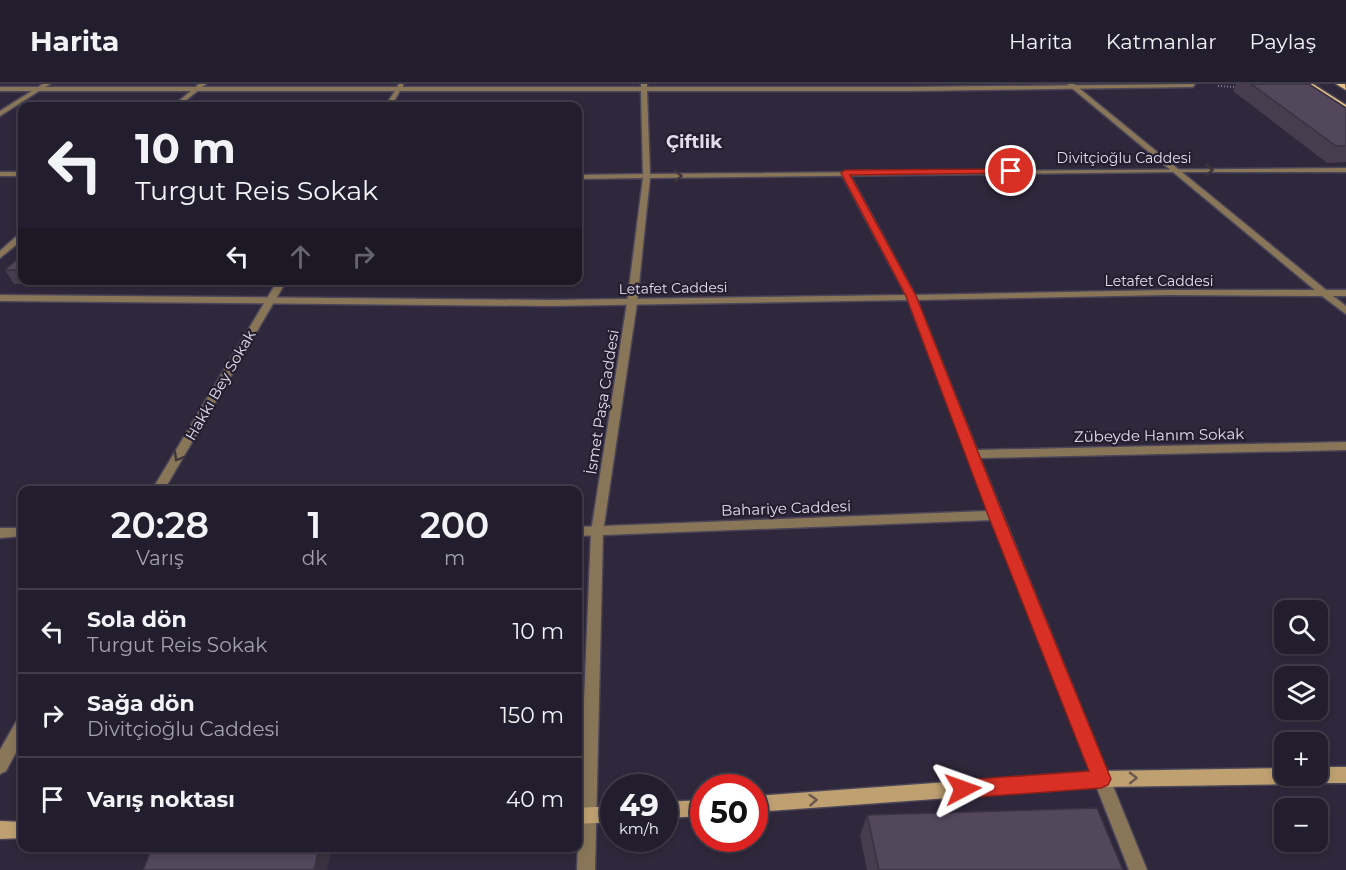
<!DOCTYPE html>
<html lang="tr">
<meta charset="utf-8">
<style>
body{margin:0;font-family:Montserrat,sans-serif;background:#2b2735;color:#f1f3f6;height:100vh;display:flex;flex-direction:column;font-size:22px;white-space:nowrap}
*{box-sizing:border-box;margin:0}
p{font-size:20px;color:#a3a2aa}
.icon{flex:none;width:33px;height:33px;fill:none;stroke:currentColor;stroke-width:2;stroke-linecap:round;stroke-linejoin:round}
.map{position:relative;flex:1;overflow:hidden}
.details{position:absolute;left:18px;top:402px;width:564px;height:366px;display:flex;flex-direction:column;background:#231e2d;border-radius:12px;box-shadow:0 3px 9px #0003,0 0 0 2px #403c49}
.details>*{flex:none}
.top-card{position:absolute;left:18px;top:18px;width:564px;height:183px;border-radius:12px;box-shadow:0 3px 9px #0003,0 0 0 2px #403c49;background:#231e2d;color:#f1f3f6;overflow:hidden}
.fabs{position:absolute;left:1274px;top:516px;display:grid;gap:12px}
.fabs a{display:grid;place-items:center;width:54px;height:54px;border-radius:12px;background:#231e2d;box-shadow:0 3px 9px #0003,0 0 0 2px #403c49;font-size:30px}
.speed{position:absolute;left:600px;top:690px;display:flex;gap:12px;font-size:30px;font-weight:700;text-align:center}
.speed>*{display:grid;place-content:center;width:78px;height:78px;border-radius:50%;background:#231e2d;box-shadow:0 3px 9px #0003,0 0 0 2px #403c49;line-height:1}
.speed small{font-size:15px;font-weight:400}
.speed .limit{border:9px solid #d22;background:#fff;color:#111}
.pin{position:absolute;display:grid;place-items:center;width:51px;height:51px;color:#fff;margin:-26px;border:3px solid #fff;border-radius:50%;box-shadow:0 2px 6px #0007}
.me{position:absolute;width:66px;margin:-33px;rotate:86deg;stroke-linejoin:round;filter:drop-shadow(0 0 4px #0008)}
.turn{display:flex;align-items:center;gap:21px;height:126px;padding:0 18px;font-size:27px}
.turn .icon{width:78px;height:78px;stroke-width:2.5}
.turn b{display:block;font-size:42px;line-height:51px}
.lanes{display:flex;align-items:center;height:57px;padding:0 18px;background:#0003;justify-content:center;gap:30px;direction:ltr}
.lanes .off{opacity:.35}
.eta{display:flex;justify-content:space-evenly;align-items:center;height:102px;text-align:center}
.eta b{font-size:36px;font-weight:600;line-height:42px}
ul{padding:0;list-style:none}
li{display:flex;align-items:center;gap:18px;height:84px;padding:0 18px;border-top:2px solid #403c49}
li div{flex:1}
li b{display:block;font-size:22px}
li em{font-style:normal}
header{display:flex;align-items:center;gap:36px;box-sizing:border-box;height:84px;padding:0 30px;background:#231e2d;border-bottom:2px solid #403c49}
header strong{font-size:28px}
nav{display:flex;gap:33px;margin-inline-start:auto;font-size:21px}
.map>svg:first-child{display:block}
</style>
<header>
<strong>Harita</strong>
<nav><a>Harita</a><a>Katmanlar</a><a>Paylaş</a></nav>
</header>
<div class="map">
<svg width="1346" height="786" viewBox="0 0 1346 786">
<rect width="100%" height="100%" fill="#2f283c"/>
<g fill="none" stroke-linecap="round" stroke-linejoin="round">
<defs>
<path id="minor" d="M43,0H50L0,32V27Z
M199,0H206L179,22H173Z
M1067,0H1074L1326,206H1346V212H1333L1346,222V230L1322,212L1167,211L917,216L977,366L1346,358V366L980,374L1147,786H1129L992,436L578,452V443L988,427L908,216L550,222L0,217V211L550,216L906,211L841,89L845,87L849,89L915,211L1167,206H1315Z
M19,150H22V156L0,174V167Z
M0,444H22V452L0,454Z"/>
<path id="tertiary" d="M399,0H403V3H641V0H647V3H909L1195,0L1193,3L909,7H647L650,90L1346,84V88H1177L650,94L637,219L603,448L595,786H577L591,448L627,219L643,94L578,95V91L643,90L641,7H400L391,22H385L395,7H0V3H397Z
M0,88H22V92H0Z
M278,196H287L164,406H152Z
M22,636V657L6,687L0,690V666L16,638Z"/>
<path id="secondary" d="M1317,683H1346V699H1317L1311,697L1305,700L1101,703L754,728V712L1101,687L1284,684V692H1317Z
M704,716V732L664,734V718Z
M614,722V738L578,740V724Z
M0,737L22,738V754L0,755Z"/>
<path id="primary" d="M1304,0H1313L1346,21V26Z
M1336,0H1345L1346,6Z"/>
</defs>
<use href="#minor" stroke="#4b4558" stroke-width="3"/>
<use href="#tertiary" stroke="#4b4558" stroke-width="3"/>
<use href="#secondary" stroke="#4b4558" stroke-width="3"/>
<use href="#primary" stroke="#4b4558" stroke-width="3"/>
<path stroke="#847f8f" stroke-width="2" stroke-dasharray="1 2" stroke-linecap="butt" d="M1218,2L1237,3"/>
<use href="#minor" fill="#897659" fill-rule="evenodd"/>
<use href="#tertiary" fill="#897659" fill-rule="evenodd"/>
<use href="#secondary" fill="#bea071" fill-rule="evenodd"/>
<use href="#primary" fill="#e7c083" fill-rule="evenodd"/>
</g>
<path fill="#473d4f" d="M1236,0H1309L1346,24V78L1327,79L1233,7Z
M22,171V196H87L84,200H14L5,186Z
M867,731L1123,786H867L860,752Z"/>
<path fill="#3a3240" d="M319,764H332L327,786H314Z"/>
<path fill="#53475c" stroke="#3a3240" stroke-width="1.5" d="M1251,0H1309L1346,24V62H1336Z
M22,171V186H5Z
M1097,724L1123,786H879L867,731Z
M152,764H319L314,786H143Z"/>
<defs><path id="oneway-chevron" d="M-2-3.5L2.5 0L-2 3.5" fill="none" stroke-width="1.6" stroke-linecap="round" stroke-linejoin="round" transform="scale(1.5)"/></defs>
<g stroke="#3e343b">
<use href="#oneway-chevron" transform="translate(1209 86)"/>
<use href="#oneway-chevron" transform="translate(678 92) rotate(-1)"/>
<use href="#oneway-chevron" transform="translate(178 373) rotate(120)"/>
</g>
<g stroke="#6a584e">
<use href="#oneway-chevron" transform="translate(1133 694) rotate(-1)"/>
<use href="#oneway-chevron" transform="translate(813 716) rotate(-4)"/>
</g>
<path fill="#d93025" stroke="#8d1f18" stroke-width="1.5" d="M1011,85H1014V89L850,91L916,212L1003,431L1111,695L1108,701L1101,704L963,714L956,711L953,705L956,698L963,696L1089,687L988,431L906,212L841,89L845,86Z"/>
<g text-anchor="middle" dominant-baseline="central" stroke-width="4.5" stroke-linejoin="round" paint-order="stroke">
<g font-size="14" fill="#e0dce9" stroke="#251e31">
<text x="1124" y="74">Divitçioğlu Caddesi</text>
<text x="1159" y="197">Letafet Caddesi</text>
<text transform="translate(673 204) rotate(-1)">Letafet Caddesi</text>
</g>
<g font-size="15" fill="#e0dce9" stroke="#251e31">
<text transform="translate(220 301) rotate(-60)">Hakkı Bey Sokak</text>
<text transform="translate(602 318) rotate(-81)">İsmet Paşa Caddesi</text>
<text transform="translate(1159 351) rotate(-1)">Zübeyde Hanım Sokak</text>
<text transform="translate(786 424) rotate(-2)">Bahariye Caddesi</text>
</g>
<g font-size="18" font-weight="bold" fill="#e0dce9" stroke="#251e31">
<text x="694" y="58">Çiftlik</text>
</g>
</g>
</svg>
<div class="fabs">
<a><svg class="icon" aria-label="search" viewBox="0 0 24 24"><circle cx="10" cy="10" r="6"/><path d="M15 15l6 6"/></svg></a>
<a><svg class="icon" aria-label="layers" viewBox="0 0 24 24"><path d="M12 4l9 5-9 5-9-5zM3 14l9 5 9-5"/></svg></a>
<a>+</a>
<a>−</a>
</div>
<div class="speed"><div>49<small>km/h</small></div><div class="limit">50</div></div>
<div class="pin" style="left:1011px;top:87px;background:#d93025"><svg class="icon" aria-label="arrive" viewBox="0 0 24 24"><path d="M6 21V4h12l-3 4 3 4H6"/></svg></div>
<svg class="me" style="left:963px;top:705px" viewBox="-20 -20 40 40"><path d="M0-17L14 15 0 8-14 15z" fill="#d93025" stroke="#fff" stroke-width="4"/></svg>
<div class="top-card">
<div class="turn"><svg class="icon" aria-label="left" viewBox="0 0 24 24"><path d="M17 20v-9H6M10 6l-5 5 5 5"/></svg><div><b>10 m</b>Turgut Reis Sokak</div></div>
<div class="lanes"><svg class="icon" aria-label="left" viewBox="0 0 24 24"><path d="M17 20v-9H6M10 6l-5 5 5 5"/></svg><svg class="icon off" aria-label="ahead" viewBox="0 0 24 24"><path d="M12 20V5M6 11l6-6 6 6"/></svg><svg class="icon off" aria-label="right" viewBox="0 0 24 24"><path d="M7 20v-9h11M14 6l5 5-5 5"/></svg></div>
</div>
<section class="details">
<div class="eta">
<div><b>20:28</b><p>Varış</p></div>
<div><b>1</b><p>dk</p></div>
<div><b>200</b><p>m</p></div>
</div>
<ul>
<li><svg class="icon" aria-label="left" viewBox="0 0 24 24"><path d="M17 20v-9H6M10 6l-5 5 5 5"/></svg><div><b>Sola dön</b><p>Turgut Reis Sokak</p></div><em>10 m</em></li>
<li><svg class="icon" aria-label="right" viewBox="0 0 24 24"><path d="M7 20v-9h11M14 6l5 5-5 5"/></svg><div><b>Sağa dön</b><p>Divitçioğlu Caddesi</p></div><em>150 m</em></li>
<li><svg class="icon" aria-label="arrive" viewBox="0 0 24 24"><path d="M6 21V4h12l-3 4 3 4H6"/></svg><div><b>Varış noktası</b></div><em>40 m</em></li>
</ul>
</section>
</div>
